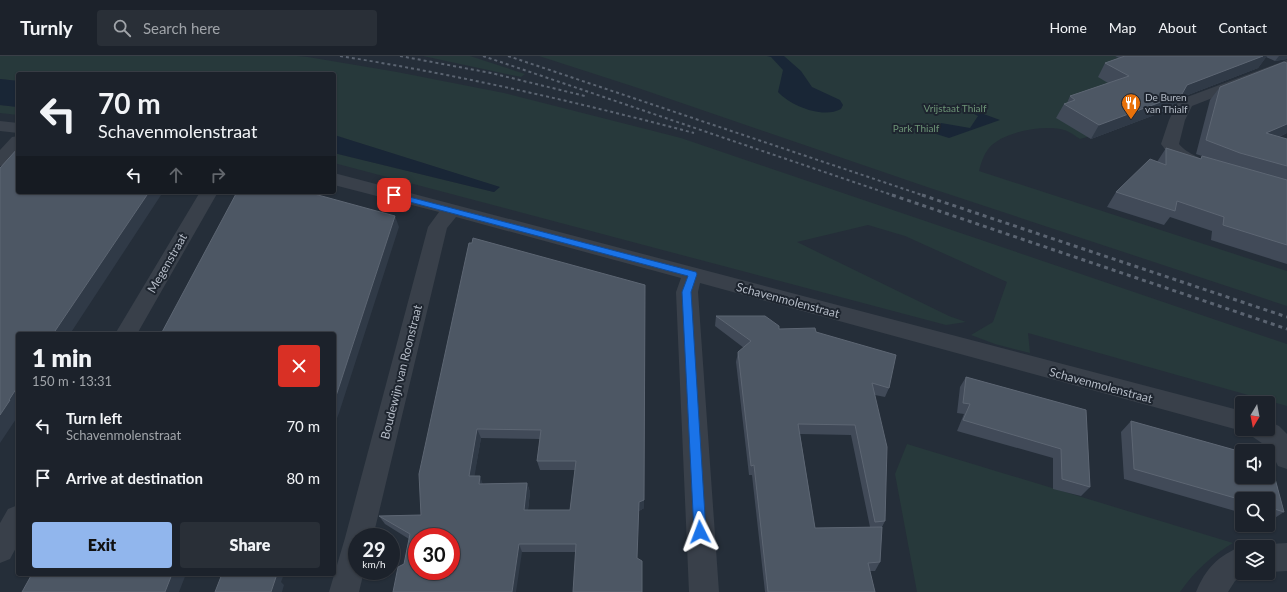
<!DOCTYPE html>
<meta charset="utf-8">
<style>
body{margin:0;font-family:Lato,sans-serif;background:#292f37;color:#f1f3f6;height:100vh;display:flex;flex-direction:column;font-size:15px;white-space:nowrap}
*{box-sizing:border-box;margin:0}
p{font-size:13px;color:#a0a4a9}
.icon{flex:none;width:22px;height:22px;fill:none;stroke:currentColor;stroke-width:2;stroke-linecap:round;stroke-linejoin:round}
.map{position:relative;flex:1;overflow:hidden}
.details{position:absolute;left:16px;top:276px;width:320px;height:244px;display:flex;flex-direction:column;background:#1c222b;border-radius:4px;box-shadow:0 1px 3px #0004,0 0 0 1px #3a3f47}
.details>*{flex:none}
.top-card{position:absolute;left:16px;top:16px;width:320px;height:122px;border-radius:4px;box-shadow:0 1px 3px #0004,0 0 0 1px #3a3f47;background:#1c222b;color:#f1f3f6;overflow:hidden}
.needle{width:26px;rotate:190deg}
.controls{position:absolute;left:1235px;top:340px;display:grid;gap:8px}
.controls a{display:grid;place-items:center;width:40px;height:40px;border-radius:4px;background:#1c222b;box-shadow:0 1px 3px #0004,0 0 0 1px #3a3f47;font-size:20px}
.speed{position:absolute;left:348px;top:472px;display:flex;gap:8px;font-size:20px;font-weight:700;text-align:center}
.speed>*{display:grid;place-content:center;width:52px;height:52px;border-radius:50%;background:#1c222b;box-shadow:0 1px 3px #0004,0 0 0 1px #3a3f47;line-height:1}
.speed small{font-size:10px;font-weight:400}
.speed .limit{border:6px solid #d22;background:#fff;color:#111}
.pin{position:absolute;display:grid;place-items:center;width:34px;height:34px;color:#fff;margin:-17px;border-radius:8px;box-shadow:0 2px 6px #0006}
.me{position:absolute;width:44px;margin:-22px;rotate:357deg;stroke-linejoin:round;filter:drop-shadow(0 0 3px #0008)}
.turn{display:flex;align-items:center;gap:14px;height:84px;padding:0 16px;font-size:18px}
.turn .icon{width:52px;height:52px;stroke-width:2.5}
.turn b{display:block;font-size:28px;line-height:34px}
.lanes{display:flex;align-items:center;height:38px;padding:0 16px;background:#0003;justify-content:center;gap:20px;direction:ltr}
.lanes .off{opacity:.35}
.round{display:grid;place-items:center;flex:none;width:42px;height:42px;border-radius:4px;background:#292f37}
.head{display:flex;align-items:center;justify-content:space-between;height:68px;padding:0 16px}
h1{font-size:24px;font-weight:800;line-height:30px}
.action{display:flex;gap:8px;margin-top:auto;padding:8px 16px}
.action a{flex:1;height:46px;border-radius:4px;background:#91b6ed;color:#111;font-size:16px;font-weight:800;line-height:46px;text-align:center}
.action a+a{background:#292f37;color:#f1f3f6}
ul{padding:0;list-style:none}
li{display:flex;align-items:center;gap:12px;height:52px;padding:0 16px}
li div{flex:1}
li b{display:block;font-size:15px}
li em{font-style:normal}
header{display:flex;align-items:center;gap:24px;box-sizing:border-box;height:56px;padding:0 20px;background:#1c222b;border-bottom:1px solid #3a3f47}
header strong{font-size:19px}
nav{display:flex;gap:22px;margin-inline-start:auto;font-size:14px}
.search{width:280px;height:36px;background:#292f37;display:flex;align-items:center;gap:10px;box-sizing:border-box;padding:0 14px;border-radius:4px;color:#a0a4a9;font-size:15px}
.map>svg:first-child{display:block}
</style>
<header>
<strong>Turnly</strong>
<div class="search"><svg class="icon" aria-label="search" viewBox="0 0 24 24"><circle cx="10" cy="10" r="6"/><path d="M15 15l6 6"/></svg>Search here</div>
<nav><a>Home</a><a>Map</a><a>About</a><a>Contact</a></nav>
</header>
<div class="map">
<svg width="1287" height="536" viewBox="0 0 1287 536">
<rect width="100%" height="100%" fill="#252e39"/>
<path fill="#27393b" d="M0,0H297L308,1L397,16L504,37L681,82L1287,288V350L1028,277L1030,297L995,288L971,279L993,266L1007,226L905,180L868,169L797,186L949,260L966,266L946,269L334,107V97L494,136L499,131L334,79V18H18V25L0,23Z
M423,0H470L525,18L521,21Z
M539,0H1115L1170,29L1127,37L1087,81L1080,83C1075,80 1069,75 1064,74C1044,68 1002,76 989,92C984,98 981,107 979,115L1287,215V250L930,132L638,32Z
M0,49L18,51V59L0,57Z
M907,388L1233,487C1212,499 1194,516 1180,536H917L895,418Z"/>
<path fill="#192636" d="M767,0H784L801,15L812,31L840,44L843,49L841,53C823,63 791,50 778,36L783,14L771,1Z
M0,23L18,25V51L0,49Z
M970,53L1000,64L949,82L933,77L941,67L970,72L978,60L968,55Z
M334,79L500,131L494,136L334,97Z"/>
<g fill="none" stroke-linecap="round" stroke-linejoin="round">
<path fill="#39404a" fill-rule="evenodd" d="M1287,4V13L1192,50L1185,64L1179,88C1188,99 1204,102 1209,109L1206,113C1188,117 1171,102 1161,88L1169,64L1179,44Z
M0,65L18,67V77L0,75Z
M18,80V95L6,109L0,110V94L12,81Z
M334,117L1242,355V373H1249L1242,375L700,227L698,236L719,536H689L676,236L681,222L456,161L447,172L373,481H357V515H364L359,536H329L345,482L428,171L439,156L334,129Z
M200,136H218L137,278H115Z
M1268,365L1279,370L1287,378V413L1278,410L1269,392L1253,381L1250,373H1268Z
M18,449V488L10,503L0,507V467L8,453Z
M1287,487V515L1268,516V491H1261L1268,488Z
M1242,490L1244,491H1242V517H1247L1235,525L1228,536H1196C1206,512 1218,500 1242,490Z"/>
<path stroke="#5b6471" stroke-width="2" stroke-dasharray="3 3" stroke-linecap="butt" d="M340,0C460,19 577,46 694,77
M400,0L491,17L585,40
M483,0L895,140
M508,0L925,140"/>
<path stroke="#5b6471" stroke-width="3" stroke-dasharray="4 4" stroke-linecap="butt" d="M892,139L1287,273
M922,139L1287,261"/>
</g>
<path fill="#414a58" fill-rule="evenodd" d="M1115,0H1287V3L1275,5L1266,1L1258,12L1180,42L1173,52L1091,83L1056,62L1064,48L1067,47L1070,40L1108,27L1098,21L1105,7L1119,2Z
M1287,7V77L1279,81L1287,83V208L1211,184L1212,175L1170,161L1164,169L1107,151L1116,136L1157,106L1166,92L1200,103L1202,100L1196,98L1210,44L1220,31Z
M469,187L644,452L639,455L576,496H522L404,508L409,483L385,468L379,460L421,459ZM481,382L540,383L537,405L540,414H575L570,454H528L530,436L527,427L483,428L474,420Z
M716,260L779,273L816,276L889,332L885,341L875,339L885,465L882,471L880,506L875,515H870L875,536H765L752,419H749L736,306L738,296L744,292L715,270ZM800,378L851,379L870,471L815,472Z
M966,321L1086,354L1090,431L1081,440L1053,433V402L957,375L964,358L957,357L960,331Z
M1131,365L1242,396V421H1268V403L1270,404L1284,456L1270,465L1268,464V443H1242V457L1124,423L1121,376Z"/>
<path fill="#303a47" d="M1263,0H1267L1258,12L1180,42L1173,52L1091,83L1099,69L1187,29Z
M1279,0H1287V3L1275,5Z
M1287,68V77L1255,91L1266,77Z
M149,136H163L70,278H53Z
M395,160L399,171L339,357L334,370V346Z
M645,229L644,452L639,455L637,510Z
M18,330V360L0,387V359Z
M477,373L481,382L473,429L469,420Z
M480,420L483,429L479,428Z
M527,427L530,436L527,463L524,454Z
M519,488L522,496L516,536H512Z
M172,518H186L179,536H165Z
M273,518H284L281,526L284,529L282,536H271Z"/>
<path fill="#4d5764" stroke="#5d6673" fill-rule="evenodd" d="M1125,0H1263L1187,29L1182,38L1099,69L1064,48L1075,44L1070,40L1129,20L1105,7Z
M1284,6L1287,7V68L1266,77L1287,83V110L1240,97L1206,84L1220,31Z
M18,92V136H149L53,278H18V330L9,344H10L0,359V112Z
M1166,92L1201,103L1202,100L1287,124V189L1223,169L1224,161L1177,145L1175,155L1116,136L1150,103L1166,109Z
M237,136H307L395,160L334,346V278H161Z
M473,182L645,229L644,444L639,446L637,502L642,505V536H573L576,488H519L512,536H393L398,511L404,508L410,478L379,460L421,459L419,418L469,187H472ZM477,373L541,374L537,405H576L570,454H524L527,427L479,428L480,420H469ZM417,481H451V515H417Z
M716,260H765L779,270V273L815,272L816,276L896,299L889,332L872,327L887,391L885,465L875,466L855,369L798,368L815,472L882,471L880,506L868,507L875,536H768L754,409L751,410L738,296L751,285Z
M966,321L1086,354L1090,431L1062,423L1061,393L963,364L970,348L963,347Z
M1131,365L1242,396V421H1268V403L1270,404L1284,456L1268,451V443H1242V444L1134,413Z
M32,518H172L165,536H22Z
M222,518H273L276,521L271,536H215Z"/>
<path fill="#1a73e8" stroke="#114b97" d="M391,137H394L696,216L697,218L691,236L706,476L704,480L700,482L696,480L694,476L682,236L688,220L391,141Z"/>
<defs>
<symbol id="restaurant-pin" viewBox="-11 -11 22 30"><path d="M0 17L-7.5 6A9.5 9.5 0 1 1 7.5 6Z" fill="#e8710a" stroke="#1e252f"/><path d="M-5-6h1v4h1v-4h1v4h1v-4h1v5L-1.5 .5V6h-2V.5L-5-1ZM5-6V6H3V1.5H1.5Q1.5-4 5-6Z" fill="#fff"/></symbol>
</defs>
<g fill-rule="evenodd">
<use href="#restaurant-pin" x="1120" y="36" width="22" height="30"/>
</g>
<g text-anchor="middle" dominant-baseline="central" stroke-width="4" stroke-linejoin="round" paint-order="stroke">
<g font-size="10" fill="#b4bbc6" stroke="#1e252f" text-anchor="start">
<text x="1145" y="41">De Buren<tspan x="1145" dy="12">van Thialf</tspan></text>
</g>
<g font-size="10" fill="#6d9476" stroke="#1e252f">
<text x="955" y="52">Vrijstaat Thialf</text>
<text x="916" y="72">Park Thialf</text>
</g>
<g font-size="12" fill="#b4bbc6" stroke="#1e252f">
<text transform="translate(167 207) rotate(-60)">Megenstraat</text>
<text transform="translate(788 244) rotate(15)">Schavenmolenstraat</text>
<text transform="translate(401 316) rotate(-76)">Boudewijn van Roonstraat</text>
<text transform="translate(1101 329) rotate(15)">Schavenmolenstraat</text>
</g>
</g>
</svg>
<div class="controls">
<a><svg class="needle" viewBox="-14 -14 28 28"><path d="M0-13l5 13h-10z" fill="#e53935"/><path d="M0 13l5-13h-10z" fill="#a0a4a9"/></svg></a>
<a><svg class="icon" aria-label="sound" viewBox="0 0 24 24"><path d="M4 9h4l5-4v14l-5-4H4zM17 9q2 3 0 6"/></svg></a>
<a><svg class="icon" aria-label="search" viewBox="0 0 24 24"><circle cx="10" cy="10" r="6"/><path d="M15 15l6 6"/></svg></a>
<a><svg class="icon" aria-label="layers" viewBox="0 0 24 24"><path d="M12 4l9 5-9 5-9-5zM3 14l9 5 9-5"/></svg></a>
</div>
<div class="speed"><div>29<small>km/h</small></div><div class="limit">30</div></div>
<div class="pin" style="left:394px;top:139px;background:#d93025"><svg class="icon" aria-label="arrive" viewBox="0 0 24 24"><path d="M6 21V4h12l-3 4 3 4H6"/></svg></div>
<svg class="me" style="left:700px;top:476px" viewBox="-20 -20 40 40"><path d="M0-17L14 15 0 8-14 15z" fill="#1a73e8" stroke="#fff" stroke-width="4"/></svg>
<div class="top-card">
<div class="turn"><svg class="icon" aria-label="left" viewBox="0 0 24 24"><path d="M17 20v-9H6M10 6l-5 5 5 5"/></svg><div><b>70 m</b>Schavenmolenstraat</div></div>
<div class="lanes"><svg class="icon" aria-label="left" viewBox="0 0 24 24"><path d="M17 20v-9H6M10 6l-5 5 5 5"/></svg><svg class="icon off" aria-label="ahead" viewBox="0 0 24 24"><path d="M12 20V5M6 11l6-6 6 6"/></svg><svg class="icon off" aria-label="right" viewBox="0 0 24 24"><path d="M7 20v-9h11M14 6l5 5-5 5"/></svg></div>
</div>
<section class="details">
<div class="head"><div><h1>1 min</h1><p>150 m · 13:31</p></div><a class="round" style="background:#d93025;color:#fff"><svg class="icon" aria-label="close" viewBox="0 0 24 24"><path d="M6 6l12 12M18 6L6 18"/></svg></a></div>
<ul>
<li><svg class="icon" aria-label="left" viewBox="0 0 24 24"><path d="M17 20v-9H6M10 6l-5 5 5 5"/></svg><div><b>Turn left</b><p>Schavenmolenstraat</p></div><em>70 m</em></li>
<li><svg class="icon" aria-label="arrive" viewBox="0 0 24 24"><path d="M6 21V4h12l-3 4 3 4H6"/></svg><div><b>Arrive at destination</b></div><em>80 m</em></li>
</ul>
<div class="action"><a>Exit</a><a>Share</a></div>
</section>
</div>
